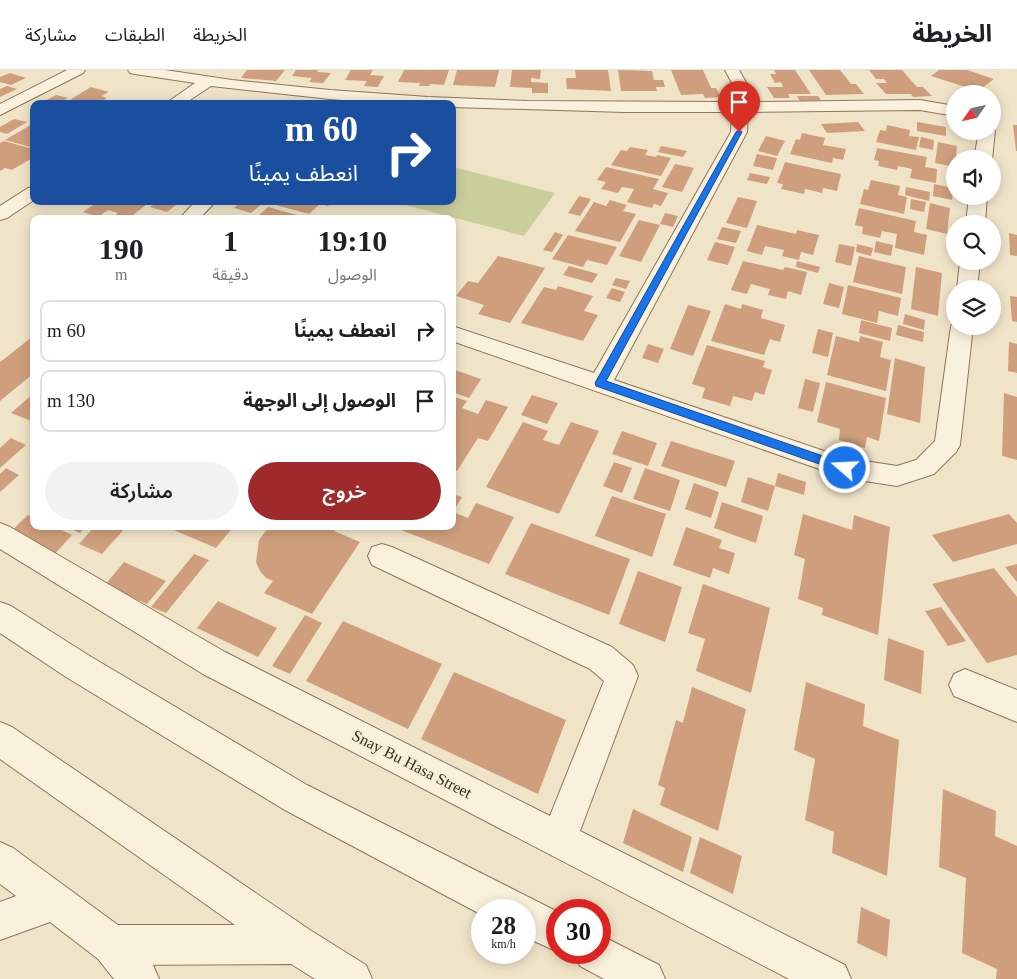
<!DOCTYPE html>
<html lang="ar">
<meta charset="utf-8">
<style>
body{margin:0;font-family:"Times New Roman","Noto Sans Arabic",serif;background:#f2f2f2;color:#202124;direction:rtl;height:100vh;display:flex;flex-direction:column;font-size:19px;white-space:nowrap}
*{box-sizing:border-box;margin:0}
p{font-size:16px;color:#757577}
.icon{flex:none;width:28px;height:28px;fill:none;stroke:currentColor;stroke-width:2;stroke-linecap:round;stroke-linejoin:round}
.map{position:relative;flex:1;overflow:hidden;direction:ltr}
.details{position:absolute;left:30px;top:145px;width:426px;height:315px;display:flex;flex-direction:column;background:#fff;border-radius:10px;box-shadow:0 2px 12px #0003;direction:rtl}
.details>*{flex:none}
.guide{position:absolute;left:30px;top:30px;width:426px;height:105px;border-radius:10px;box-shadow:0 2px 12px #0003;direction:rtl;background:#1a4fa0;color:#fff;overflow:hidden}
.needle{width:32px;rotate:236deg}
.tools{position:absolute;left:946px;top:15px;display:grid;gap:10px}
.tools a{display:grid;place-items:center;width:55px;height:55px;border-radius:50%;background:#fff;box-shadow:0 2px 12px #0003;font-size:25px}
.speed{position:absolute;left:471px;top:829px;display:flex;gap:10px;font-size:25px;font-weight:700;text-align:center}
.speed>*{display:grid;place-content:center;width:65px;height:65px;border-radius:50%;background:#fff;box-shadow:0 2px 12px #0003;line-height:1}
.speed small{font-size:12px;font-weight:400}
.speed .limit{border:8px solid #d22;background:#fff;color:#111}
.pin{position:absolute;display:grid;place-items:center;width:42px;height:42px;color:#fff;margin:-51px -21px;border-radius:50% 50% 50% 0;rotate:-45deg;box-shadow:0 0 5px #0007}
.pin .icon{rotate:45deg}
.me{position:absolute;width:55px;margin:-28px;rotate:289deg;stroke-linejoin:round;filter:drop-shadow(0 0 4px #0008)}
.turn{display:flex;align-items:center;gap:18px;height:105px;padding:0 15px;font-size:22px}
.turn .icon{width:65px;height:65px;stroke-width:2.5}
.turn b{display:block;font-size:35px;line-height:42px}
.eta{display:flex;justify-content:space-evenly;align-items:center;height:85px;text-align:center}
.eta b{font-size:30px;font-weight:600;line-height:35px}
.action{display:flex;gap:10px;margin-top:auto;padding:10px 15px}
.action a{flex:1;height:58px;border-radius:30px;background:#9e2a2b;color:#fff;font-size:20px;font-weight:600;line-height:58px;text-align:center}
.action a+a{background:#f2f2f2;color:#202124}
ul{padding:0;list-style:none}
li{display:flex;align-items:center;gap:15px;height:62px;margin:0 10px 8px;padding:0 5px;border:2px solid #e0e0e0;border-radius:10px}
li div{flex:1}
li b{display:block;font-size:19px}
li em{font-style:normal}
header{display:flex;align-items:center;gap:30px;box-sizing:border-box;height:70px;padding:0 25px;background:#fff;border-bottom:1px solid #e0e0e0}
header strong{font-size:24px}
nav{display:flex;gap:28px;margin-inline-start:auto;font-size:18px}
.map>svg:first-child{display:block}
</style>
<header>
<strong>الخريطة</strong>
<nav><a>الخريطة</a><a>الطبقات</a><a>مشاركة</a></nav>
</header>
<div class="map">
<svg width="1017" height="909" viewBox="0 0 1017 909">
<rect width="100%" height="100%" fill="#f0e4c8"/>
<path fill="#c9cf9b" d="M453,97L555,123L524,166L390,131H452Z"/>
<path fill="#cf9f7d" d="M247,0H285L276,11L241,8Z
M296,0H318L317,2L331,3L323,13L309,12L312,8L292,6Z
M351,0H373L370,5L384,6L378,17L364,16L367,11L345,10Z
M404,0H449L444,15L430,14L429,16H419L420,13L398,12Z
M457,0H499L495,17L453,15Z
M512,0H541L540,9L531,8V12L548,13V23H532V18L510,17Z
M575,0H608L611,21L567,19L566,8H576Z
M618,0L652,1L654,10H663L665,17H656L657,21H621Z
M671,0H703L711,18H716L721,27L705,28L703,24L681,25Z
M774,0H795L811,24H788L790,28H774L767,17H783L781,12L775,13L770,4H776Z
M809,0H840L851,14H856L864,24L826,25Z
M869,0H902L917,17H923L932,26L913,27L911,24H886L876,13H887L884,9H876Z
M939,0H967L994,9L978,21L931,6Z
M10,3L26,8L11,15L0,12V7Z
M7,16L17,19L0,27V19Z
M91,17L109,22L101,26L107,28L102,31L110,34H63Z
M56,25L68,28L58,34H39Z
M797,26H818L821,30L800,31Z
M14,49L27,52L7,64L0,62V57Z
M858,52L865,61L827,63L821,54Z
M917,52L946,57V66L917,61Z
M34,53V78L5,70Z
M887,55L910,60L909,66L919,67L916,80L876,72L880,60L886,61Z
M1013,55H1017V81H1016Z
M802,63L825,68L823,75L846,79L843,90L833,88L832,93L790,84L796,69L800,70Z
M766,66L785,71L777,86L758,81Z
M921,67L934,70L933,80L919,77Z
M4,71L33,79L31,81L34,82V87L12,100L5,98L0,101V73Z
M938,72L957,76L955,97L935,93Z
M661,76L687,81L683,87L658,82Z
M630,77L648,80L645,85L656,87L657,85L671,88L661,106L611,95L621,80L627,81Z
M877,78L927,87L925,97L937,99L936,113L910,108L912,99L898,96L897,100L878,96L879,91L874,90Z
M757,84L777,88L773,100L753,96Z
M785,92L841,104L837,121L823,118L822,123L805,119L804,124L781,119L783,114L777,113Z
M675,94L694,98L682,122L662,117Z
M606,97L659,109L653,119L668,123L661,136L654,134L652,138L627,132L634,119L622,117L618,123L601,119L606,112L597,110Z
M750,103L770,107L767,114L747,110Z
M871,110L900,116L898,125L907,127L904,144L860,134L864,119L868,120Z
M934,114L953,118L952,130L933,126Z
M906,117L930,122L929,131L905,125Z
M579,126L591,129L580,146L568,143Z
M738,127L757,131L747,158L726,153Z
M911,129L926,132L924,142L910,139Z
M610,130L627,135L623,141L636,144L620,172L575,161L594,132L606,136Z
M90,131H151L128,149H110L118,143L108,140L98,147L83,142L93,135L87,134Z
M158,131H181L167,142L150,137Z
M242,131H265L251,143L234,138Z
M274,131H333L328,136L320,134L309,144L272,134Z
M930,133L950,138L947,164L926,159Z
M268,137L308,148V149H255Z
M859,138L916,151L914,162L927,165L924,185L895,178L897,164L882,161L880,168L862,164L863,157L855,155Z
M665,143L678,146L673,157L660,154Z
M639,150L660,155L641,192L619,186Z
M757,155L796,164L797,160L819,165L813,185L801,182L799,190L782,186L784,180L765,176L762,185L747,181Z
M722,157L741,161L736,173L717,169Z
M555,162L563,165L552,182L543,180Z
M1009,163L1017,165V186L1010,185Z
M568,165L617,177L607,195L587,190L583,197L552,189Z
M876,171L893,175L891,186L874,182Z
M715,172L735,177L728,195L707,190Z
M839,174L855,177L851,196L835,192Z
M857,174L873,178L871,186L856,182Z
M498,186L545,198L510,253L478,244L484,235L456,226L468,211L478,213Z
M859,186L906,197L902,224L853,212Z
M743,191L783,200L785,197L807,202L801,225L788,221L786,229L768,225L770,219L751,214L747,224L731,220Z
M797,191L820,197L818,203L796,197Z
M569,196L598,204L592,213L563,205Z
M916,197L942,203L938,246L911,239Z
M616,208L630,211L626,219L612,215Z
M829,213L844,217L839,238L823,234Z
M848,215L901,228L898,246L879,241L877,253L842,244Z
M558,216L593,226L584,241L598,245L583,271L521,253L544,217L556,220Z
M612,218L625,222L620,232L606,228Z
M1010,226L1017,227V252L1012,251Z
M725,234L741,239L742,234L763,240L761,248L785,255L780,272L770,269L764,285L711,271Z
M688,235L711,241L693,286L670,279Z
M905,244L925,250L924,260L903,254Z
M861,250L892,258L890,271L859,263Z
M898,255L924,262L923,272L896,265Z
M818,259L833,263L828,287L812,283Z
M836,266L859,272L860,266L883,272L880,287L891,290L886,321L827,305Z
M32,267H34V303L0,331V292Z
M1009,272L1017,274V303L1008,301Z
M648,274L664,279L658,293L642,288Z
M707,275L765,291L763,297L772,300L764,325L755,322L752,331L733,326L730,336L702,328L705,318L692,314Z
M895,288L925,297L920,353L887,344Z
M452,299L481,309L469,328L452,322Z
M805,309L820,313L813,342L798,338Z
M826,312L886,328L879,371L867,367L865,378L839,370L840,359L817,352Z
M34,323V352L11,343Z
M1004,323L1017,327V390L1002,386Z
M532,325L558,333L547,354L521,345Z
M452,326L467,331L462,338L478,344L486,330L508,337L488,371L478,368L457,401L452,399Z
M523,352L548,361L543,370L559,375L571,352L599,361L559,444L486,417Z
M622,361L657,373L648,396L612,384Z
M11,368L26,375L0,398V378Z
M671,371L735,391L726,417L661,396Z
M614,392L632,398L622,423L603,416Z
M6,398L19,405L0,422V404Z
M645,398L680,410L670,441L633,429Z
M778,403L806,412L804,425L775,416Z
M748,407L775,416L768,441L741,432Z
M694,413L719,422L711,448L685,439Z
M452,424L462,427L453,442L468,448L476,433L514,447L489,494L401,460L403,456H452Z
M612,426L666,444L652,487L595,466Z
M722,432L763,446L756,473L714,458Z
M803,444L852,460L854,445L890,457L878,565L822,545L823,538L798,529L805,489L794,485Z
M1009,444L1017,453V474L953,492L932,465Z
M28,445L34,447V456H53L72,465L51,488L5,467Z
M531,453L630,489L609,545L505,504Z
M64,456H86L80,463Z
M95,456H127L102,484L79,474Z
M164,456H234L216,478Z
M264,456H338L334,461L360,472L312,544L264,523L273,511L266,508L260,501L256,492L259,470L268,458Z
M686,457L722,470L719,478L735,483L729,504L713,498L710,508L673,495Z
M194,484L209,490L166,543L151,537Z
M124,492L166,511L147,534L105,515Z
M1017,494V512L1005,497Z
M994,498L1017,527V585L987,593L932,514Z
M638,501L682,517L665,572L619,554Z
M703,514L770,538L751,623L696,601L705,569L688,563Z
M218,531L277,558L258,587L197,558Z
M941,537L966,571L948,576L925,541Z
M305,545L322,553L290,604L272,596Z
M343,551L442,594L408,659L306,611Z
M888,568L924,581L921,624L884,610Z
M454,602L566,650L538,724L421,669Z
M806,612L865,634L863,656L899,670L887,806L832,783L834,762L805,750L815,689L794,680Z
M692,617L746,639L718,761L660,735L665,718L658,715L676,650L683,653Z
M943,719L996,741L995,766L1017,776V909H996L997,899L962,883L966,808L939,797Z
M633,739L692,767L683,802L623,773Z
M700,767L742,786L733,824L690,803Z
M861,837L890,850L887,887L857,873Z"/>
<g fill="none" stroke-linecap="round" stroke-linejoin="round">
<defs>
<path id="minor" d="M67,0H85L83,3L0,45V34Z
M128,0H165L232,10L330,20L428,27L527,31L724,32H742L725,0H739L757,32L920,30L955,36V46L920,40L748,42L747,62L614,310L845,388L897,396L916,390L935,371L951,256L955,251V256H973L960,375L956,382L934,404L897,416L845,408L452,271V256L594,303L731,62L732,42H625L452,37V34H392L330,29L211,16L184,34H165L195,13L135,4L130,3Z
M992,57L995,61L992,89H974L979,61H992Z
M34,117V130L7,148L0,150V136L28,118Z
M969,126H987L985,154H966Z
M196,131H216L199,149H179Z
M960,191H980L977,219H957Z
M0,453L10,457L225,582L550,746L604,611L590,599L372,495L368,486L372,477L382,474L392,477L612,577L633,595L638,606L580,761L845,895L851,909H789L203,604L0,479Z
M965,599L1017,620V652L954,626L949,615L954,604Z
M0,772L13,778L126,861L153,895L159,909H114L98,889L50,852L0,870V832L16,826L0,814Z"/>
<path id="tertiary" d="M0,532L11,536L88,585L307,715L558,842V882L525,867V840H482V845L283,739L66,607L0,563Z
M0,652L12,657L310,860L366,895L372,909H315L291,894L112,895L98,889L92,875L98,861L112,855H235L0,689Z
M600,865L659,895L665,909H604L580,896L574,882H600Z"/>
</defs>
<use href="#minor" stroke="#8d765c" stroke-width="2"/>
<use href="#tertiary" stroke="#8d765c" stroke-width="2"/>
<use href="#minor" fill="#faf1dc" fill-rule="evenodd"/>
<use href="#tertiary" fill="#faf1dc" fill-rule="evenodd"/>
</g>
<path fill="#1a73e8" stroke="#114b97" d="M739,60L742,62L606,311L849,395L850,398L849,401L845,403L596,316L595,313L736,62Z"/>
<g text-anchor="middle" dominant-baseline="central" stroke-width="4.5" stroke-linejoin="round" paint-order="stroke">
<g font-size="16" fill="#3d2e20" stroke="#f7eed8">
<text transform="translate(412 694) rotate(27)">Snay Bu Hasa Street</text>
</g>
</g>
</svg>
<div class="tools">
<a><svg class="needle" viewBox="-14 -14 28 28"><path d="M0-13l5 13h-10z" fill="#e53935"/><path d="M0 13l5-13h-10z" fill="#757577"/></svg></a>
<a><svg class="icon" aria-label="sound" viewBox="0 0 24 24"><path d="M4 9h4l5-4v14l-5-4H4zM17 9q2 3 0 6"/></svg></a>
<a><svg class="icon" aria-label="search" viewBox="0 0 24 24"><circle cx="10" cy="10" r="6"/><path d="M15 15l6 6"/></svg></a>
<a><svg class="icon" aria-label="layers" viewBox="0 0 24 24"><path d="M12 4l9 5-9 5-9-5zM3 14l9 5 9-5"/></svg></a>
</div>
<div class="speed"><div>28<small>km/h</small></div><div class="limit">30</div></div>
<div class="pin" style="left:739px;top:62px;background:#d93025"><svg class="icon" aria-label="arrive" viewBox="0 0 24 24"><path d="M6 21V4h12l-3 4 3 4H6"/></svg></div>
<svg class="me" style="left:845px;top:398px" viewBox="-20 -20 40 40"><circle r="17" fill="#1a73e8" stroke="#fff" stroke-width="3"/><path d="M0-11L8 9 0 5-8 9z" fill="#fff"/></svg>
<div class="guide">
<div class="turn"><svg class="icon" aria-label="right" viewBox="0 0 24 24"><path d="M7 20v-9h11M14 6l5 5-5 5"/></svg><div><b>60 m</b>انعطف يمينًا</div></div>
</div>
<section class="details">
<div class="eta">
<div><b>19:10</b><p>الوصول</p></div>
<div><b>1</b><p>دقيقة</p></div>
<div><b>190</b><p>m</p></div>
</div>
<ul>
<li><svg class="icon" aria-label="right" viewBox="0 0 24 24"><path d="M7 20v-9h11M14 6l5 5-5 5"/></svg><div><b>انعطف يمينًا</b></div><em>60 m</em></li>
<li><svg class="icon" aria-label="arrive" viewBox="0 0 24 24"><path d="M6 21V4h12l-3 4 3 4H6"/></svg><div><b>الوصول إلى الوجهة</b></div><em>130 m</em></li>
</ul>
<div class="action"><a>خروج</a><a>مشاركة</a></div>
</section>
</div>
